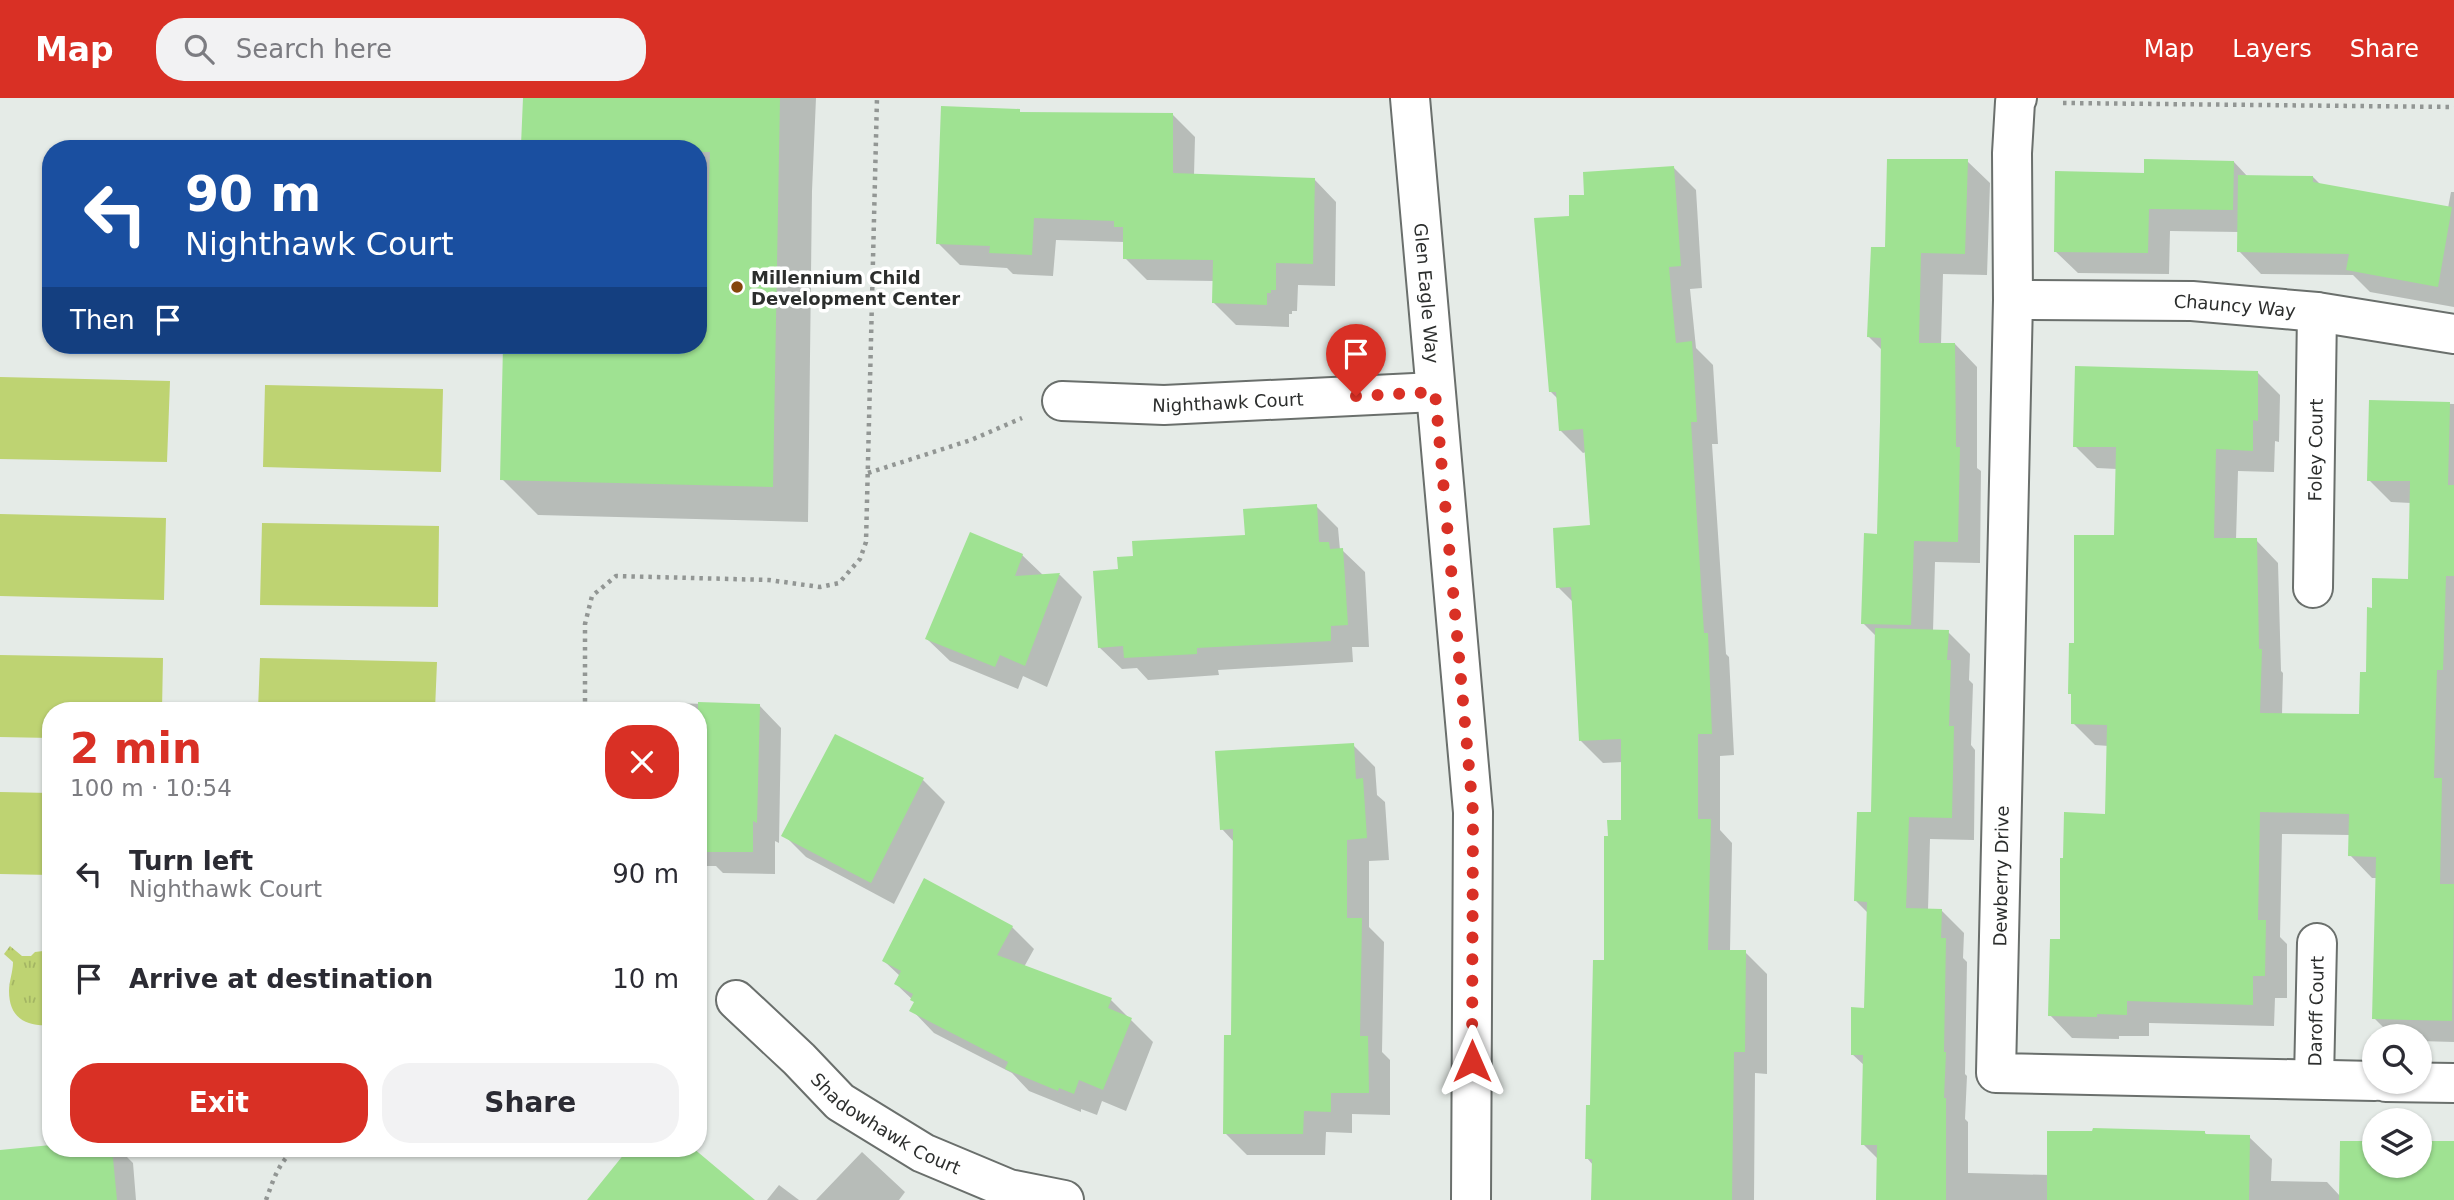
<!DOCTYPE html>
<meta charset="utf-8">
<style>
body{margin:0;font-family:"DejaVu Sans",sans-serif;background:#f2f2f3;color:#2b2b33;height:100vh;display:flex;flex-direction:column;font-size:26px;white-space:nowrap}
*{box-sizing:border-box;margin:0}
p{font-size:23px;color:#7c7c81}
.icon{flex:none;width:38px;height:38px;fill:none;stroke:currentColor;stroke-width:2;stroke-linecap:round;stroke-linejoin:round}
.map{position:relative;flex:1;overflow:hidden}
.details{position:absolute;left:42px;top:604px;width:665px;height:455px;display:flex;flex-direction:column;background:#fff;border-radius:28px;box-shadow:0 2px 5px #0004}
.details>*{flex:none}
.top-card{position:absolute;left:42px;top:42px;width:665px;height:214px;border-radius:28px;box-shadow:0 2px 5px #0004;background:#1a4fa0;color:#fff;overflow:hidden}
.tools{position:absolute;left:2362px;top:926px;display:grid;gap:14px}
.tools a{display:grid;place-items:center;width:70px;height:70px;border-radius:50%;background:#fff;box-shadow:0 2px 5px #0004;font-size:35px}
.pin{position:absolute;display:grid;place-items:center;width:60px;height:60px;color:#fff;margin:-72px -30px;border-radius:50% 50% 50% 0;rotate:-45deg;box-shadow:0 0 7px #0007}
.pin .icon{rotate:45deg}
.me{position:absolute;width:77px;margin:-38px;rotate:0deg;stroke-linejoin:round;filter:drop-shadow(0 0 5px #0008)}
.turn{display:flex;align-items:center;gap:24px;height:147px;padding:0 28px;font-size:32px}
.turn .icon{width:91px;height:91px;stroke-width:2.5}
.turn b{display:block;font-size:49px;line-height:60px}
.then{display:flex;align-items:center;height:66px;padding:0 28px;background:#0003;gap:14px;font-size:26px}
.round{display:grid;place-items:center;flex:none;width:74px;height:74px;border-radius:28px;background:#f2f2f3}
.headline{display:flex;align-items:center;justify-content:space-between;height:119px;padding:0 28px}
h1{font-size:42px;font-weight:600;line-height:52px;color:#d93025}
.action{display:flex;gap:14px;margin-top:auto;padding:14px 28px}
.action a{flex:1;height:80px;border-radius:28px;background:#d93025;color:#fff;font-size:28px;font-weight:600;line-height:80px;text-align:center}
.action a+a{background:#f2f2f3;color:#2b2b33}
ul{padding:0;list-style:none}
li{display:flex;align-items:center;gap:21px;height:105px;padding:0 28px}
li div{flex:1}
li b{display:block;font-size:26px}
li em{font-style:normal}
header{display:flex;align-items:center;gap:42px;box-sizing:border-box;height:98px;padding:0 35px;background:#d93025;color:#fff}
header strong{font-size:33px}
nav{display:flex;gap:38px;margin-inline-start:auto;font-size:24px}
.search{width:490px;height:63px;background:#f2f2f3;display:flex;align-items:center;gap:18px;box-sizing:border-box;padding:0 24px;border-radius:28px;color:#7c7c81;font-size:26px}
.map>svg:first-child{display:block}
</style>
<header>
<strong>Map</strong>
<div class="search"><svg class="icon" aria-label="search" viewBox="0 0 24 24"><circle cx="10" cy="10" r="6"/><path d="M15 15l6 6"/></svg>Search here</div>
<nav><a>Map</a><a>Layers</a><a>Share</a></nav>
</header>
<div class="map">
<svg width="2454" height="1102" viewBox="0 0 2454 1102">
<defs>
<pattern id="park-tufts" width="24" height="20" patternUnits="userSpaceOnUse" patternTransform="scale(1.75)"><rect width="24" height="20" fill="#bed372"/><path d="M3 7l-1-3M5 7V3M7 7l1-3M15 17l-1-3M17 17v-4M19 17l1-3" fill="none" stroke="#a3b563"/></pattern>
</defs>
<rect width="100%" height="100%" fill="#e5ebe7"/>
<path fill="url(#park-tufts)" d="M10,848L22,858H31L35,854L51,852V927C26,929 9,920 9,893C9,883 13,874 13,864L4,856Z"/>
<path fill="#bed372" d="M0,279L170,283L167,364L0,361Z
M265,287L443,291L441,374L263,369Z
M0,416L166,420L164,502L0,498Z
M262,425L439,428L438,509L260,507Z
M0,557L163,560L162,612H51V640L0,639Z
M260,560L437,564L435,612H258Z
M0,694L51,695V777L0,776Z"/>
<path fill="#0003" d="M524,0H816L812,93L808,424L538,417L502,381L504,247H698V51H527L523,46Z
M1019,13L1022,16L1173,17L1195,39L1194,77L1314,81L1336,104L1335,188L1298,187L1297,213H1292V216H1289V229L1236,227L1214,205L1215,183L1147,182L1125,160V144L1056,142L1053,178L1013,176L1007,170L960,167L938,145Z
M1967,63L1990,85L1987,177L1943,176L1941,246H1955L1977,269V370L1981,373L1980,465L1935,464L1933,533L1948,534L1970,556L1969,582L1973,586L1971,647L1975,652L1974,742L1930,741L1928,812H1941L1964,835L1963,860L1967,864L1965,976L1967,978L1965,1021L1968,1024V1075L2049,1077L2204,1034L2208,1038L2249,1039L2272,1061L2271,1083L2327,1084L2340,1098L2371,1045V1040H2375V1068H2420V1043L2422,1045H2454V1102H1877L1878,1061L1863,1046L1865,968L1852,956L1866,912L1869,816L1856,803L1873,716L1876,538L1863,525L1879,438L1882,252L1869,239L1886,151Z
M2234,64L2248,79H2313L2321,87L2448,110L2451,94H2454V209L2370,194L2353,177L2261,176L2239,153V134L2170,133L2169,176L2078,175L2055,153L2145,77Z
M1674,70L1696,92L1702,190L1690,191L1696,250L1713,267L1718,346H1712L1726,556L1729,559L1734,657L1720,658V732L1732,745L1730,853L1745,854L1767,876V976L1755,975L1754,1102H1594L1593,1067L1587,1060L1623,724V664L1603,665L1581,643L1573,504L1558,489L1592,429L1586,354L1583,355L1560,332L1558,301L1550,293L1571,119L1585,98Z
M2258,275L2280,297L2279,344L2275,343L2274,374L2238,373L2236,442H2256L2278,465L2281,573L2283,575L2282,617L2361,618L2368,576L2373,512L2410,483L2411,405L2391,404L2369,382L2371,304L2454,306V944L2420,943V938H2392L2374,920L2377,780H2372L2350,757V737L2282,736L2280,839L2287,846V900H2275L2274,928L2149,925V938H2119V941L2072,940L2050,917L2061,843L2107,717L2109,648L2095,647L2073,625V598L2070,595L2075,547L2116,439L2117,371L2097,370L2075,348Z
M1316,408L1338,430L1340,452H1342L1365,474L1369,549H1352L1353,564L1218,572L1219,577L1148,582L1137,570L1122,571L1099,549L1120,472L1246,438Z
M1022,457L1044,478L1060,477L1082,499L1047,589L1023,578L1018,591L950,563L927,541Z
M662,605L759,607L781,630L779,745L775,743V776L723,775L716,768H698V612H661Z
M1353,647L1375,669L1377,697L1385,704L1389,762L1369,763V829L1384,844L1382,954L1390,962V1017L1352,1016V1035L1326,1034L1325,1057H1247L1225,1035L1233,939L1234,744L1222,731Z
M923,682L945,704L894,806L806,759L784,737Z
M1012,829L1034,851L1024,869L1111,902L1153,944L1126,1013L1102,1003L1097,1017L1081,1011V1014L1029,993L1012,975L934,935L912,912L916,905L896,886L900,878L884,863Z
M51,1050H118L133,1065L136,1102H0V1054Z
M862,1054L905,1094L899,1102H816Z
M779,1087L799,1102H767Z"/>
<path fill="#9fe292" d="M523,0H780L773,389L500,382L503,247H698V130L707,131L710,54H698V51L521,47Z
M941,8L1020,11V14L1173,15V75L1315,80L1313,166L1276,165V192H1271V195H1267V207L1212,205L1213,162L1123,161V129H1114V123L1034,120L1032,157L989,155L990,148L936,146Z
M1887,61H1968L1965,156L1921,155L1919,245H1955L1956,349H1960L1958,444L1914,443L1911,527L1861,526L1864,435L1877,436L1880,324L1881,240L1867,239L1871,149H1885Z
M2144,61L2234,63L2233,112L2149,111L2148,155L2054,154L2055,73L2144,75Z
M1674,68L1681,168L1669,169L1676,245L1692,243L1697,324H1691L1704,535H1708L1712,636H1698V721H1711L1708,852H1746L1745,954H1734L1732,1102H1591L1592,1061H1585L1586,1007H1590L1593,862H1604V738H1608L1607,722H1621V641L1579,643L1571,489L1556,490L1553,430L1590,427L1583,331L1559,333L1556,294H1549L1534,120L1569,118V97H1584L1583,74Z
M2238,77L2313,78V84L2452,109L2438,189L2346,172L2349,156L2237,154Z
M2075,268L2258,273V323L2253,322V353L2216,351L2214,440H2257L2259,551H2262L2260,615L2359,616L2360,574H2366L2367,509L2372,510V480L2408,481L2410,383H2367L2369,302L2450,304L2448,387H2454V478H2446L2443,572H2437L2434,680H2442L2440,786H2454L2452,923L2372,921L2376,759L2348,758L2349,716L2260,714L2258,822H2266L2265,878H2253V907L2127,903V917L2097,916V919L2048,918L2050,841H2060V760H2063L2064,714L2105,716L2107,627L2071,626V596H2068L2069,545H2074V437H2114L2116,349H2073Z
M1317,406L1319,444H1329L1330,451L1343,450L1348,527L1331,528V543L1197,550V556L1124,560L1123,548L1098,550L1093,473L1118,471L1117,459L1133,458L1132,443L1245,437L1243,411Z
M970,434L1023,456L1015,478L1060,475L1025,568L1000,557L995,569L925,541Z
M1875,530L1949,532L1947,562H1951L1949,628H1954L1952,720L1909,719L1906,810L1942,811L1941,840H1946L1944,954H1946L1944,1000H1946V1102H1876L1877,1047H1861L1863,957H1851V909L1864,910L1867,804L1854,803L1857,714H1871Z
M698,604L760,606L757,725L753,723V754H699Z
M835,636L924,680L871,785L781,738Z
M1354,645L1356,681L1363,680L1367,740L1347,742V820H1362L1360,938H1368L1369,995H1331V1014L1304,1013L1303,1036H1223L1224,937H1231L1233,731L1220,732L1215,653Z
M924,780L1013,828L997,857L1112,900L1108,910L1132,920L1103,992L1079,982L1074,996L1059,990L1058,993L1005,971L1008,964L909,913L914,904L910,902L913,896L894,886L901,873L882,863Z
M2093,1030L2205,1033V1036L2250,1037L2249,1102H2047V1033H2092Z
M2340,1043H2375V1068H2420V1043H2454V1102H2339Z
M51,1047V1050H112L117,1102H0V1052Z
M629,1050H693L755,1102H587Z"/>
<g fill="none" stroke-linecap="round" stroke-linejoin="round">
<defs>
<g id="minor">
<path id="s1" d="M1410,0L1473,714L1471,1102"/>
<path d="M2017,0L2015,4L2012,55L2013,202L1996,975L2375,983"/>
<path id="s2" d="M2013,202L2192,203L2317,214L2454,236"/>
<path id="s3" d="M1062,303L1164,307L1435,294"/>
<path id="s4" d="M2313,490L2317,214"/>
<path id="s5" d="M736,902L799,961L840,1004L923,1055L1009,1091L1064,1102"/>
<path id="s6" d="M2314,981L2317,845"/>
<path d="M2386,984L2454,985"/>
</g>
</defs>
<use href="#minor" stroke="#6a6f6c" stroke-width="42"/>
<path stroke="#929694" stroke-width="4.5" stroke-dasharray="3.5 5" stroke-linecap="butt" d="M2063,5L2454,9
M868,375L971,342L1022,320
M585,612V526L592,498L616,478L769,482L820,489L839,485L860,461L866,444L877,0
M266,1102C273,1083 279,1062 297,1050"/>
<use href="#minor" stroke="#fff" stroke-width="38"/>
</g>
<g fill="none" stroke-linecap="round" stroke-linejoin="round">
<path stroke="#d93025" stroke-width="12" stroke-dasharray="0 21.6" d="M1356,298L1435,294L1473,714L1472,963"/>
</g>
<circle fill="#85460b" stroke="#fff" stroke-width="2.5" cx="737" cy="189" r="7"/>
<g text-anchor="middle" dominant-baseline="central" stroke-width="7" stroke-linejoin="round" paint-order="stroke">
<g font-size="18" font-weight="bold" fill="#2c2e2d" stroke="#fff" text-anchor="start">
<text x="751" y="179">Millennium Child<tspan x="751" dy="21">Development Center</tspan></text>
</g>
<g font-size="18" fill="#2c2e2d" stroke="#fff">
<text stroke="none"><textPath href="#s1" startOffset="196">Glen Eagle Way</textPath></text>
<text stroke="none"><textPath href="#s2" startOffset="222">Chauncy Way</textPath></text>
<text stroke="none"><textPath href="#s3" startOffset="166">Nighthawk Court</textPath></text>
<text stroke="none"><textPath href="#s4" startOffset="138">Foley Court</textPath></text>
<text transform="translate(2001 778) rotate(-89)">Dewberry Drive</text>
<text stroke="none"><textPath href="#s6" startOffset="68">Daroff Court</textPath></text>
<text stroke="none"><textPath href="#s5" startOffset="196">Shadowhawk Court</textPath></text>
</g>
</g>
</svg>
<div class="tools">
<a><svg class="icon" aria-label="search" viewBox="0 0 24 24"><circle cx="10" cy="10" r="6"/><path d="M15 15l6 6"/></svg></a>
<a><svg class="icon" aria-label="layers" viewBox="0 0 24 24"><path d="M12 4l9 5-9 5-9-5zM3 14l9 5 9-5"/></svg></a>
</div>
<div class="pin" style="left:1356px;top:298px;background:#d93025"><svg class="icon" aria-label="arrive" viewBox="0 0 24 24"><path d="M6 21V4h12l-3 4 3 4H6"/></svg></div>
<svg class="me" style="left:1472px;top:963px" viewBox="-20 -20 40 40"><path d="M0-17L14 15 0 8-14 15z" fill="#d93025" stroke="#fff" stroke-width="4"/></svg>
<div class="top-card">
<div class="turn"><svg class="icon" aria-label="left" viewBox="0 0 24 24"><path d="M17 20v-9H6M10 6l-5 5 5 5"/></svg><div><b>90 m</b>Nighthawk Court</div></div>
<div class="then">Then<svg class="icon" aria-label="arrive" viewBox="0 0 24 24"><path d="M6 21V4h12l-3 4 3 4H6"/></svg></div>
</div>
<section class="details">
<div class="headline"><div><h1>2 min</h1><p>100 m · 10:54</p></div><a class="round" style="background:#d93025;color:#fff"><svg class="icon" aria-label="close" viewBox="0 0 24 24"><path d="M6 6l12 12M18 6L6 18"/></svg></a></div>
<ul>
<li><svg class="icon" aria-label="left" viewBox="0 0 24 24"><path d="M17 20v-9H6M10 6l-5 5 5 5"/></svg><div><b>Turn left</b><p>Nighthawk Court</p></div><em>90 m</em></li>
<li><svg class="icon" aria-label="arrive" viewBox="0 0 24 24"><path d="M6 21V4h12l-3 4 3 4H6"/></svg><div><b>Arrive at destination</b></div><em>10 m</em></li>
</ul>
<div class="action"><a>Exit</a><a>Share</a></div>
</section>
</div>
